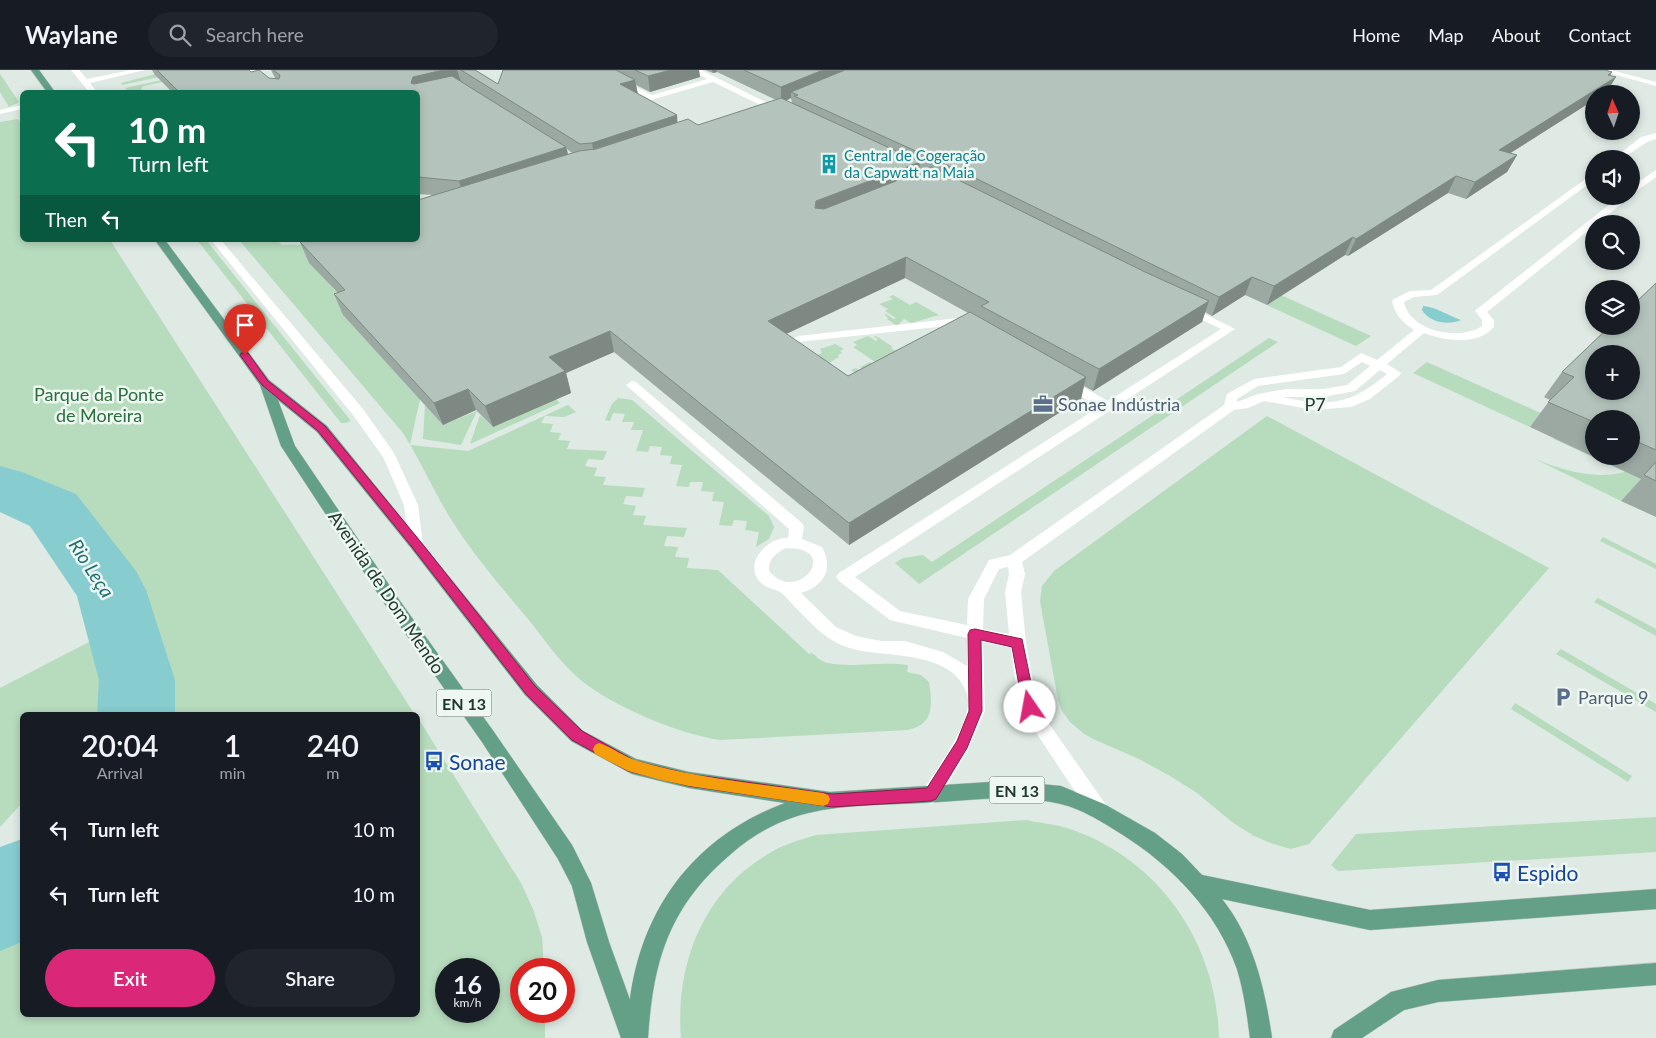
<!DOCTYPE html>
<meta charset="utf-8">
<style>
body{margin:0;font-family:Lato,sans-serif;background:#20242c;color:#f1f3f6;height:100vh;display:flex;flex-direction:column;font-size:19px;white-space:nowrap}
*{box-sizing:border-box;margin:0}
p{font-size:16px;color:#9ea1a6}
.icon{flex:none;width:28px;height:28px;fill:none;stroke:currentColor;stroke-width:2;stroke-linecap:round;stroke-linejoin:round}
.map{position:relative;flex:1;overflow:hidden}
.panel{position:absolute;left:20px;top:642px;width:400px;height:305px;display:flex;flex-direction:column;background:#171b24;border-radius:8px;box-shadow:0 2px 8px #0003}
.panel>*{flex:none}
.hud{position:absolute;left:20px;top:20px;width:400px;height:152px;border-radius:8px;box-shadow:0 2px 8px #0003;background:#0b6e4f;color:#fff;overflow:hidden}
.needle{width:32px;rotate:357deg}
.fabs{position:absolute;left:1585px;top:15px;display:grid;gap:10px}
.fabs a{display:grid;place-items:center;width:55px;height:55px;border-radius:50%;background:#171b24;box-shadow:0 2px 8px #0003;font-size:25px}
.speed{position:absolute;left:435px;top:888px;display:flex;gap:10px;font-size:25px;font-weight:700;text-align:center}
.speed>*{display:grid;place-content:center;width:65px;height:65px;border-radius:50%;background:#171b24;box-shadow:0 2px 8px #0003;line-height:1}
.speed small{font-size:12px;font-weight:400}
.speed .limit{border:8px solid #d22;background:#fff;color:#111}
.pin{position:absolute;display:grid;place-items:center;width:42px;height:42px;color:#fff;margin:-51px -21px;border-radius:50% 50% 50% 0;rotate:-45deg;box-shadow:0 0 5px #0007}
.pin .icon{rotate:45deg}
.me{position:absolute;width:55px;margin:-28px;rotate:348deg;stroke-linejoin:round;filter:drop-shadow(0 0 4px #0008)}
.turn{display:flex;align-items:center;gap:18px;height:105px;padding:0 25px;font-size:22px}
.turn .icon{width:65px;height:65px;stroke-width:2.5}
.turn b{display:block;font-size:35px;line-height:42px}
.then{display:flex;align-items:center;height:48px;padding:0 25px;background:#0003;gap:10px;font-size:19px}
.eta{display:flex;justify-content:space-evenly;align-items:center;height:85px;text-align:center}
.eta b{font-size:30px;font-weight:600;line-height:35px}
.cta{display:flex;gap:10px;margin-top:auto;padding:10px 25px}
.cta a{flex:1;height:58px;border-radius:30px;background:#db2777;color:#fff;font-size:20px;font-weight:600;line-height:58px;text-align:center}
.cta a+a{background:#20242c;color:#f1f3f6}
ul{padding:0;list-style:none}
li{display:flex;align-items:center;gap:15px;height:65px;padding:0 25px}
li div{flex:1}
li b{display:block;font-size:19px}
li em{font-style:normal}
header{display:flex;align-items:center;gap:30px;box-sizing:border-box;height:70px;padding:0 25px;background:#171b24;border-bottom:1px solid #363941}
header strong{font-size:24px}
nav{display:flex;gap:28px;margin-inline-start:auto;font-size:18px}
.search{width:350px;height:45px;background:#20242c;display:flex;align-items:center;gap:12px;box-sizing:border-box;padding:0 18px;border-radius:28px;color:#9ea1a6;font-size:19px}
.map>svg:first-child{display:block}
</style>
<header>
<strong>Waylane</strong>
<div class="search"><svg class="icon" aria-label="search" viewBox="0 0 24 24"><circle cx="10" cy="10" r="6"/><path d="M15 15l6 6"/></svg>Search here</div>
<nav><a>Home</a><a>Map</a><a>About</a><a>Contact</a></nav>
</header>
<div class="map">
<svg width="1656" height="968" viewBox="0 0 1656 968">
<rect width="100%" height="100%" fill="#deeae3"/>
<path fill="#b7dbbd" fill-rule="evenodd" d="M171,0H201L185,7L144,16L141,18L143,22H129L125,18L185,5L182,2L122,15L121,13Z
M0,4L19,32L9,37L0,22Z
M17,49L22,52V170H110L415,645H158L166,608L152,569L59,425L0,400V52Z
M197,170H206L351,351L346,353H341Z
M239,170H277L282,175L320,174L326,187L310,193L354,241L344,246L420,329L410,375L468,381L568,335L576,342L564,347L545,346L541,353L553,354L550,362L561,363L558,370L570,371L567,379L607,381L603,390L588,389L585,396L597,398L594,406L606,407L603,415L645,418L642,427L626,426L623,434L636,436L633,445L646,446L643,455L687,458L684,467L667,466L664,476L678,477L675,487L689,488L687,498L718,500L809,584L812,583C817,587 822,592 828,593C854,598 882,591 908,595L907,602L921,605L929,612C932,634 935,655 907,660L720,670C679,664 614,637 582,611C562,595 547,573 532,554C503,519 473,485 449,446C433,419 420,390 403,363Z
M893,225L910,235L916,232L939,245L911,253L904,249L897,256L887,249L888,248L885,245L886,244L894,249L896,248L885,241L888,239L879,234L893,229L889,227Z
M1281,225L1371,266L1356,276L1267,235Z
M868,266L876,271L878,269L874,267L876,266L893,277L891,278L937,307L860,306L851,300L856,298L861,301L862,299L860,297L870,292L873,294L875,292L853,277L857,275L853,272Z
M1269,268L1278,272L919,514L895,493L903,488L923,485L932,492Z
M835,274L844,279L840,281L842,283L838,285L839,287L829,293L818,285L822,283L820,279Z
M1427,292L1543,344L1530,357L1413,303Z
M1627,321H1631L1656,430L1632,419L1621,431L1533,388C1561,400 1594,410 1625,402L1554,369ZM1594,349H1631V386H1594Z
M618,328L632,330L769,446L774,457L769,469L756,477L759,462L745,460L747,451L734,450L732,456L719,455L724,432L712,431L714,422L701,421L703,412H690L689,417L676,416L682,395L670,394L672,386L660,385L662,377L650,376L648,382L636,381L643,360H631L634,352H622L625,344L613,343L610,351L605,350L612,334Z
M556,329L560,333L470,374L480,345L493,357Z
M425,335L443,355L477,341L461,375L423,369Z
M1267,346L1549,498L1309,774L1291,779L1273,774L1254,766L1232,752L1197,723L1170,706L1139,689L1093,669L1083,663L1070,652L1062,641L1058,630L1040,531L1042,516L1054,501Z
M1603,467L1656,494V499L1600,471Z
M1598,528L1656,559V566L1594,532Z
M89,572C99,596 112,619 102,645H22V733L0,757V618Z
M1561,579L1656,634V642L1556,584Z
M1515,633L1632,706L1628,712L1511,639Z
M418,648L521,813L533,839L542,867L544,899H521V941H545V968H0V867L22,844V945H418ZM446,899H489V941H446Z
M1656,747V782L1338,801L1331,795L1356,764Z
M1026,750C1039,753 1054,754 1067,758C1159,788 1217,873 1219,968H681C675,895 703,821 770,783C784,774 800,770 816,765Z"/>
<path fill="#87cccf" d="M1423,236C1436,237 1449,246 1461,250C1448,256 1429,252 1422,240Z"/>
<g fill="none" stroke-linecap="round" stroke-linejoin="round">
<path fill="#87cccf" fill-rule="evenodd" d="M0,396L22,402L76,424L136,501L146,520L175,610V645H97L99,610L77,526L30,456L0,442Z
M22,769V872L0,881V777Z"/>
<defs>
<path id="major" d="M31,0H39L55,22H47Z
M155,170H165L269,310L327,356L537,615L583,661L636,689L689,702L830,722L1007,711L1061,716L1104,734L1155,763L1182,784L1202,805L1370,840L1656,819V839L1370,860L1222,829C1253,868 1265,919 1272,968H1250C1247,945 1244,922 1237,899C1217,842 1173,797 1123,765C1104,753 1082,739 1061,734C1015,723 967,731 921,733C884,735 845,734 808,743C779,750 754,764 732,783C670,835 653,889 648,968H621L587,872L572,816L558,789L482,672L388,539L281,376L260,315ZM278,330L317,362L411,478L525,625L571,671L632,704L689,718L785,733C696,766 642,837 630,930L609,872L591,813L572,775L494,662L400,531L295,376Z
M1656,893V915L1438,932L1404,940L1362,968H1331L1334,960L1391,922L1438,910Z"/>
</defs>
<use href="#major" stroke="#bcc4c1" stroke-width="1"/>
<path fill="#fff" fill-rule="evenodd" d="M71,0H79L87,9L131,0H145L90,13L97,22H89Z
M249,0H258L285,22H277Z
M593,0H603L652,25L707,9L691,0H701L786,42L779,44L713,12L651,30Z
M1598,0H1611L1656,12V16Z
M22,35V39L0,44V40Z
M1656,63V69C1639,73 1630,89 1613,89L1641,67Z
M1656,100V107L1631,125V117Z
M1594,103V110L1437,225L1414,227L1404,232C1410,262 1460,271 1482,256V250L1475,241L1477,239L1620,126H1631L1597,154H1594V156L1487,242L1494,250V257C1477,276 1445,271 1424,263L1387,294L1401,303L1399,306L1370,329L1351,337L1314,340L1264,331L1248,338L1234,340L1022,492L1025,504L1021,522L1026,573L1035,623L1043,645L1106,735L1109,741L1106,747L1099,750L1092,747L1027,649L1017,623L1011,578L983,572L985,641L968,680L938,731L931,734L924,731L922,725L924,719C937,698 975,649 967,624C953,580 888,588 853,579C827,572 814,556 796,538C791,533 785,525 780,522C775,519 770,519 765,516C753,508 751,495 759,484C765,475 777,467 788,468L789,459L626,315L632,311L636,312L802,453L804,457L802,469L822,477C834,499 824,516 801,523L836,557L856,566L881,571H905L943,582L967,596V568L890,550L839,511L836,507L839,503L1099,337L1061,315L1059,312L1061,309H1069L1108,331L1221,259L1181,240L1179,238L1181,236H1189L1235,259L855,507L900,541L967,555L968,529L989,490L1010,485L1224,335L1227,324L1254,309L1341,297L1361,283L1377,290L1414,260C1402,252 1395,245 1392,231L1394,229L1410,221L1431,220ZM1362,292L1370,296L1347,315L1323,319H1286L1258,324L1237,332V329L1258,316L1344,304ZM1380,300L1387,304C1350,335 1329,337 1282,327H1323L1355,321ZM786,478C791,479 797,478 802,480C832,489 795,532 769,501C768,489 776,483 786,478ZM1008,497L1009,504L1005,522L1009,564L983,559L984,529L999,499Z
M211,170H221L363,339L394,383L418,435L423,474L421,478L416,479L411,478L409,474L404,435L383,387L353,345Z
M958,248L975,257L969,260L956,255L798,272L792,269L798,266Z"/>
<use href="#major" fill="#649f88" fill-rule="evenodd"/>
</g>
<path fill="#9ba9a2" fill-rule="evenodd" d="M152,0H249L251,2L269,8H275L271,0H475L498,14L503,0H699L700,7L650,22L636,15L638,24L677,45V53L698,55L776,30L717,2L713,3L705,0H1605L1612,2L1610,5L1607,22L1604,24H1594V30L1510,83L1517,85L1507,102L1466,129L1448,123L1348,186L1345,185L1267,235L1245,225L1212,246L1205,242L1202,252L1093,321L1084,316L1081,329L849,475L614,282L566,303L571,323L493,357L476,340L443,355L343,245L334,224L338,223L309,193L300,172L433,125L418,124V22H172L155,5ZM791,28L792,33L786,31ZM567,79L572,83L568,84ZM905,208L968,243L848,306L786,264Z
M1656,213V447L1621,431L1641,409L1530,357L1550,330L1544,327L1562,302ZM1594,349H1631V386H1594Z"/>
<path fill="#7e8984" d="M443,0H457L461,12L418,22L411,13L413,7Z
M671,0H699L700,7L650,22L648,6Z
M712,0H717V2L713,3Z
M823,0H860L798,25L791,22V28L781,33V17Z
M1612,2L1605,14L1616,7L1607,22L1604,24H1594V30L1490,96L1499,80Z
M635,10L638,25L620,14Z
M677,45L678,61L595,89L592,73Z
M566,77L570,93L464,128L459,111Z
M1517,85L1507,102L1466,129L1475,112Z
M920,92L918,111L816,151L815,138L816,131Z
M1456,106L1448,123L1348,186L1356,169Z
M1353,167L1345,185L1267,235L1274,216Z
M906,187L905,208L769,272L768,251Z
M1252,207L1245,225L1212,246L1219,227Z
M1209,231L1202,252L1093,321L1099,299Z
M610,261L614,282L566,303L571,323L493,357L485,336L549,287Z
M1086,307L1081,329L849,475V453Z
M468,319L476,340L443,355L434,333Z"/>
<path fill="#b4c4bc" stroke="#7e8984" fill-rule="evenodd" d="M157,0H249L251,2L259,0L269,8L279,9L280,5L273,0H443L413,7L411,13L414,14L452,6L566,77L459,111L418,107V22H179Z
M461,0H475L498,14L503,0H616L635,10L620,14L677,45L592,73L580,74Z
M635,0H671L648,6Z
M744,0H823L781,17Z
M845,0H1605L1612,2L1608,5L1616,7L1499,80L1517,85L1475,112L1456,106L1356,169L1353,167L1274,216L1252,207L1219,227L971,106L794,26L798,25L791,22Z
M781,28L920,92L816,131L815,138L824,139L932,97L1145,202L1209,231L1099,299L981,236L989,232L906,187L768,251L848,306L970,242L1086,307L849,453L610,261L549,287L565,301L485,336L468,319L434,333L334,224L345,220L300,172L307,170H418V130L579,81L596,79L688,49L698,55Z
M1656,213V380L1631,369V349H1594V352L1548,332L1574,307L1562,302L1610,256H1631V237ZM1594,284H1631V321H1594Z
M1656,392V411L1644,405Z"/>
<path fill="#db2777" stroke="#8e194d" d="M241,283H248L268,311L325,356L420,471L535,616L582,661L635,691L689,704L832,724L927,718L957,671L969,641L968,564L970,560L975,559L1022,569L1036,637L1035,641L1030,643L1025,641L1023,637L1012,577L981,570L982,641L967,678L936,729L931,731L832,737L689,716L628,701L572,670L526,624L412,477L318,361L262,315L240,285Z"/>
<path fill="#f59e0b" d="M599,673C613,678 624,687 638,691C698,709 762,714 823,723L828,725L830,729L828,734L823,736L689,716L661,710L628,701L595,684L593,679L595,675Z"/>
<defs>
<symbol id="building-bare" viewBox="-9 -9 18 18"><path d="M-4-6H4V6H1V3H-1V6H-4ZM-2.5-4.3h1.7v1.8h-1.7ZM.8-4.3h1.7v1.8H.8ZM-2.5-1h1.7V.8h-1.7ZM.8-1h1.7V.8H.8Z" fill="#0f9aa8" stroke="#eff7f2" stroke-width="2.5" paint-order="stroke"/></symbol>
<symbol id="office-bare" viewBox="-9 -9 18 18"><path d="M-6-3h4V-5.5h4V-3h4V5H-6ZM-1-4.5V-3h2v-1.5ZM-6 0V1H6V0Z" fill="#5c6f8a" stroke="#eff7f2" stroke-width="2.5" paint-order="stroke"/></symbol>
<symbol id="parking-bare" viewBox="-9 -9 18 18"><path d="M-3.5-5.5H1a3.5 3.5 0 0 1 0 7H-1V5.5H-3.5ZM-1-3.4V-.6H.8a1.4 1.4 0 0 0 0-2.8Z" fill="#5c6f8a" stroke="#eff7f2" stroke-width="2.5" paint-order="stroke"/></symbol>
<symbol id="bus-bare" viewBox="-9 -9 18 18"><path d="M-5-6H5V4H4V6H2V4H-2V6H-4V4H-5ZM-3.5-4V0h7V-4ZM-3.5 1.2v1.5H-2V1.2ZM2 1.2v1.5H3.5V1.2Z" fill="#1a4fb4" stroke="#eff7f2" stroke-width="2.5" paint-order="stroke"/></symbol>
</defs>
<g fill-rule="evenodd">
<use href="#building-bare" x="815" y="80" width="28" height="28"/>
<use href="#office-bare" x="1029" y="320" width="28" height="28"/>
<use href="#parking-bare" x="1549" y="613" width="28" height="28"/>
<use href="#bus-bare" x="420" y="677" width="28" height="28"/>
<use href="#bus-bare" x="1488" y="788" width="28" height="28"/>
</g>
<g text-anchor="middle" dominant-baseline="central" stroke-width="5" stroke-linejoin="round" paint-order="stroke">
<g font-size="15" fill="#0d838f" stroke="#eff7f2" text-anchor="start">
<text x="844" y="85">Central de Cogeração<tspan x="844" dy="17">da Capwatt na Maia</tspan></text>
</g>
<g fill="#eff7f2" stroke="#5e726a" stroke-width="1">
<rect x="436.5" y="619.5" width="55" height="27" rx="4"/>
<rect x="989.5" y="706.5" width="55" height="27" rx="4"/>
</g>
<g font-size="16" font-weight="bold" fill="#20392f">
<text x="464" y="633">EN 13</text>
<text x="1017" y="720">EN 13</text>
</g>
<g font-size="18" fill="#2b6f3d" stroke="#eff7f2">
<text x="99" y="324">Parque da Ponte<tspan x="99" dy="21">de Moreira</tspan></text>
</g>
<g font-size="18" fill="#4e5e75" stroke="#eff7f2" text-anchor="start">
<text x="1058" y="334">Sonae Indústria</text>
<text x="1578" y="627">Parque 9</text>
</g>
<g font-size="18" fill="#20392f" stroke="#eff7f2">
<text x="1315" y="334">P7</text>
<text transform="translate(387 522) rotate(56)">Avenida de Dom Mendo</text>
</g>
<g font-size="19" font-style="italic" fill="#1c6f73" stroke="#eff7f2">
<text transform="translate(92 498) rotate(57)">Rio Leça</text>
</g>
<g font-size="21" fill="#164399" stroke="#eff7f2" text-anchor="start">
<text x="449" y="691">Sonae</text>
<text x="1517" y="802">Espido</text>
</g>
</g>
</svg>
<div class="fabs">
<a><svg class="needle" viewBox="-14 -14 28 28"><path d="M0-13l5 13h-10z" fill="#e53935"/><path d="M0 13l5-13h-10z" fill="#9ea1a6"/></svg></a>
<a><svg class="icon" aria-label="sound" viewBox="0 0 24 24"><path d="M4 9h4l5-4v14l-5-4H4zM17 9q2 3 0 6"/></svg></a>
<a><svg class="icon" aria-label="search" viewBox="0 0 24 24"><circle cx="10" cy="10" r="6"/><path d="M15 15l6 6"/></svg></a>
<a><svg class="icon" aria-label="layers" viewBox="0 0 24 24"><path d="M12 4l9 5-9 5-9-5zM3 14l9 5 9-5"/></svg></a>
<a>+</a>
<a>−</a>
</div>
<div class="speed"><div>16<small>km/h</small></div><div class="limit">20</div></div>
<div class="pin" style="left:245px;top:285px;background:#d93025"><svg class="icon" aria-label="arrive" viewBox="0 0 24 24"><path d="M6 21V4h12l-3 4 3 4H6"/></svg></div>
<svg class="me" style="left:1030px;top:637px" viewBox="-20 -20 40 40"><circle r="19" fill="#fff"/><path d="M0-13L10 11 0 6-10 11z" fill="#db2777"/></svg>
<div class="hud">
<div class="turn"><svg class="icon" aria-label="left" viewBox="0 0 24 24"><path d="M17 20v-9H6M10 6l-5 5 5 5"/></svg><div><b>10 m</b>Turn left</div></div>
<div class="then">Then<svg class="icon" aria-label="left" viewBox="0 0 24 24"><path d="M17 20v-9H6M10 6l-5 5 5 5"/></svg></div>
</div>
<section class="panel">
<div class="eta">
<div><b>20:04</b><p>Arrival</p></div>
<div><b>1</b><p>min</p></div>
<div><b>240</b><p>m</p></div>
</div>
<ul>
<li><svg class="icon" aria-label="left" viewBox="0 0 24 24"><path d="M17 20v-9H6M10 6l-5 5 5 5"/></svg><div><b>Turn left</b></div><em>10 m</em></li>
<li><svg class="icon" aria-label="left" viewBox="0 0 24 24"><path d="M17 20v-9H6M10 6l-5 5 5 5"/></svg><div><b>Turn left</b></div><em>10 m</em></li>
</ul>
<div class="cta"><a>Exit</a><a>Share</a></div>
</section>
</div>
